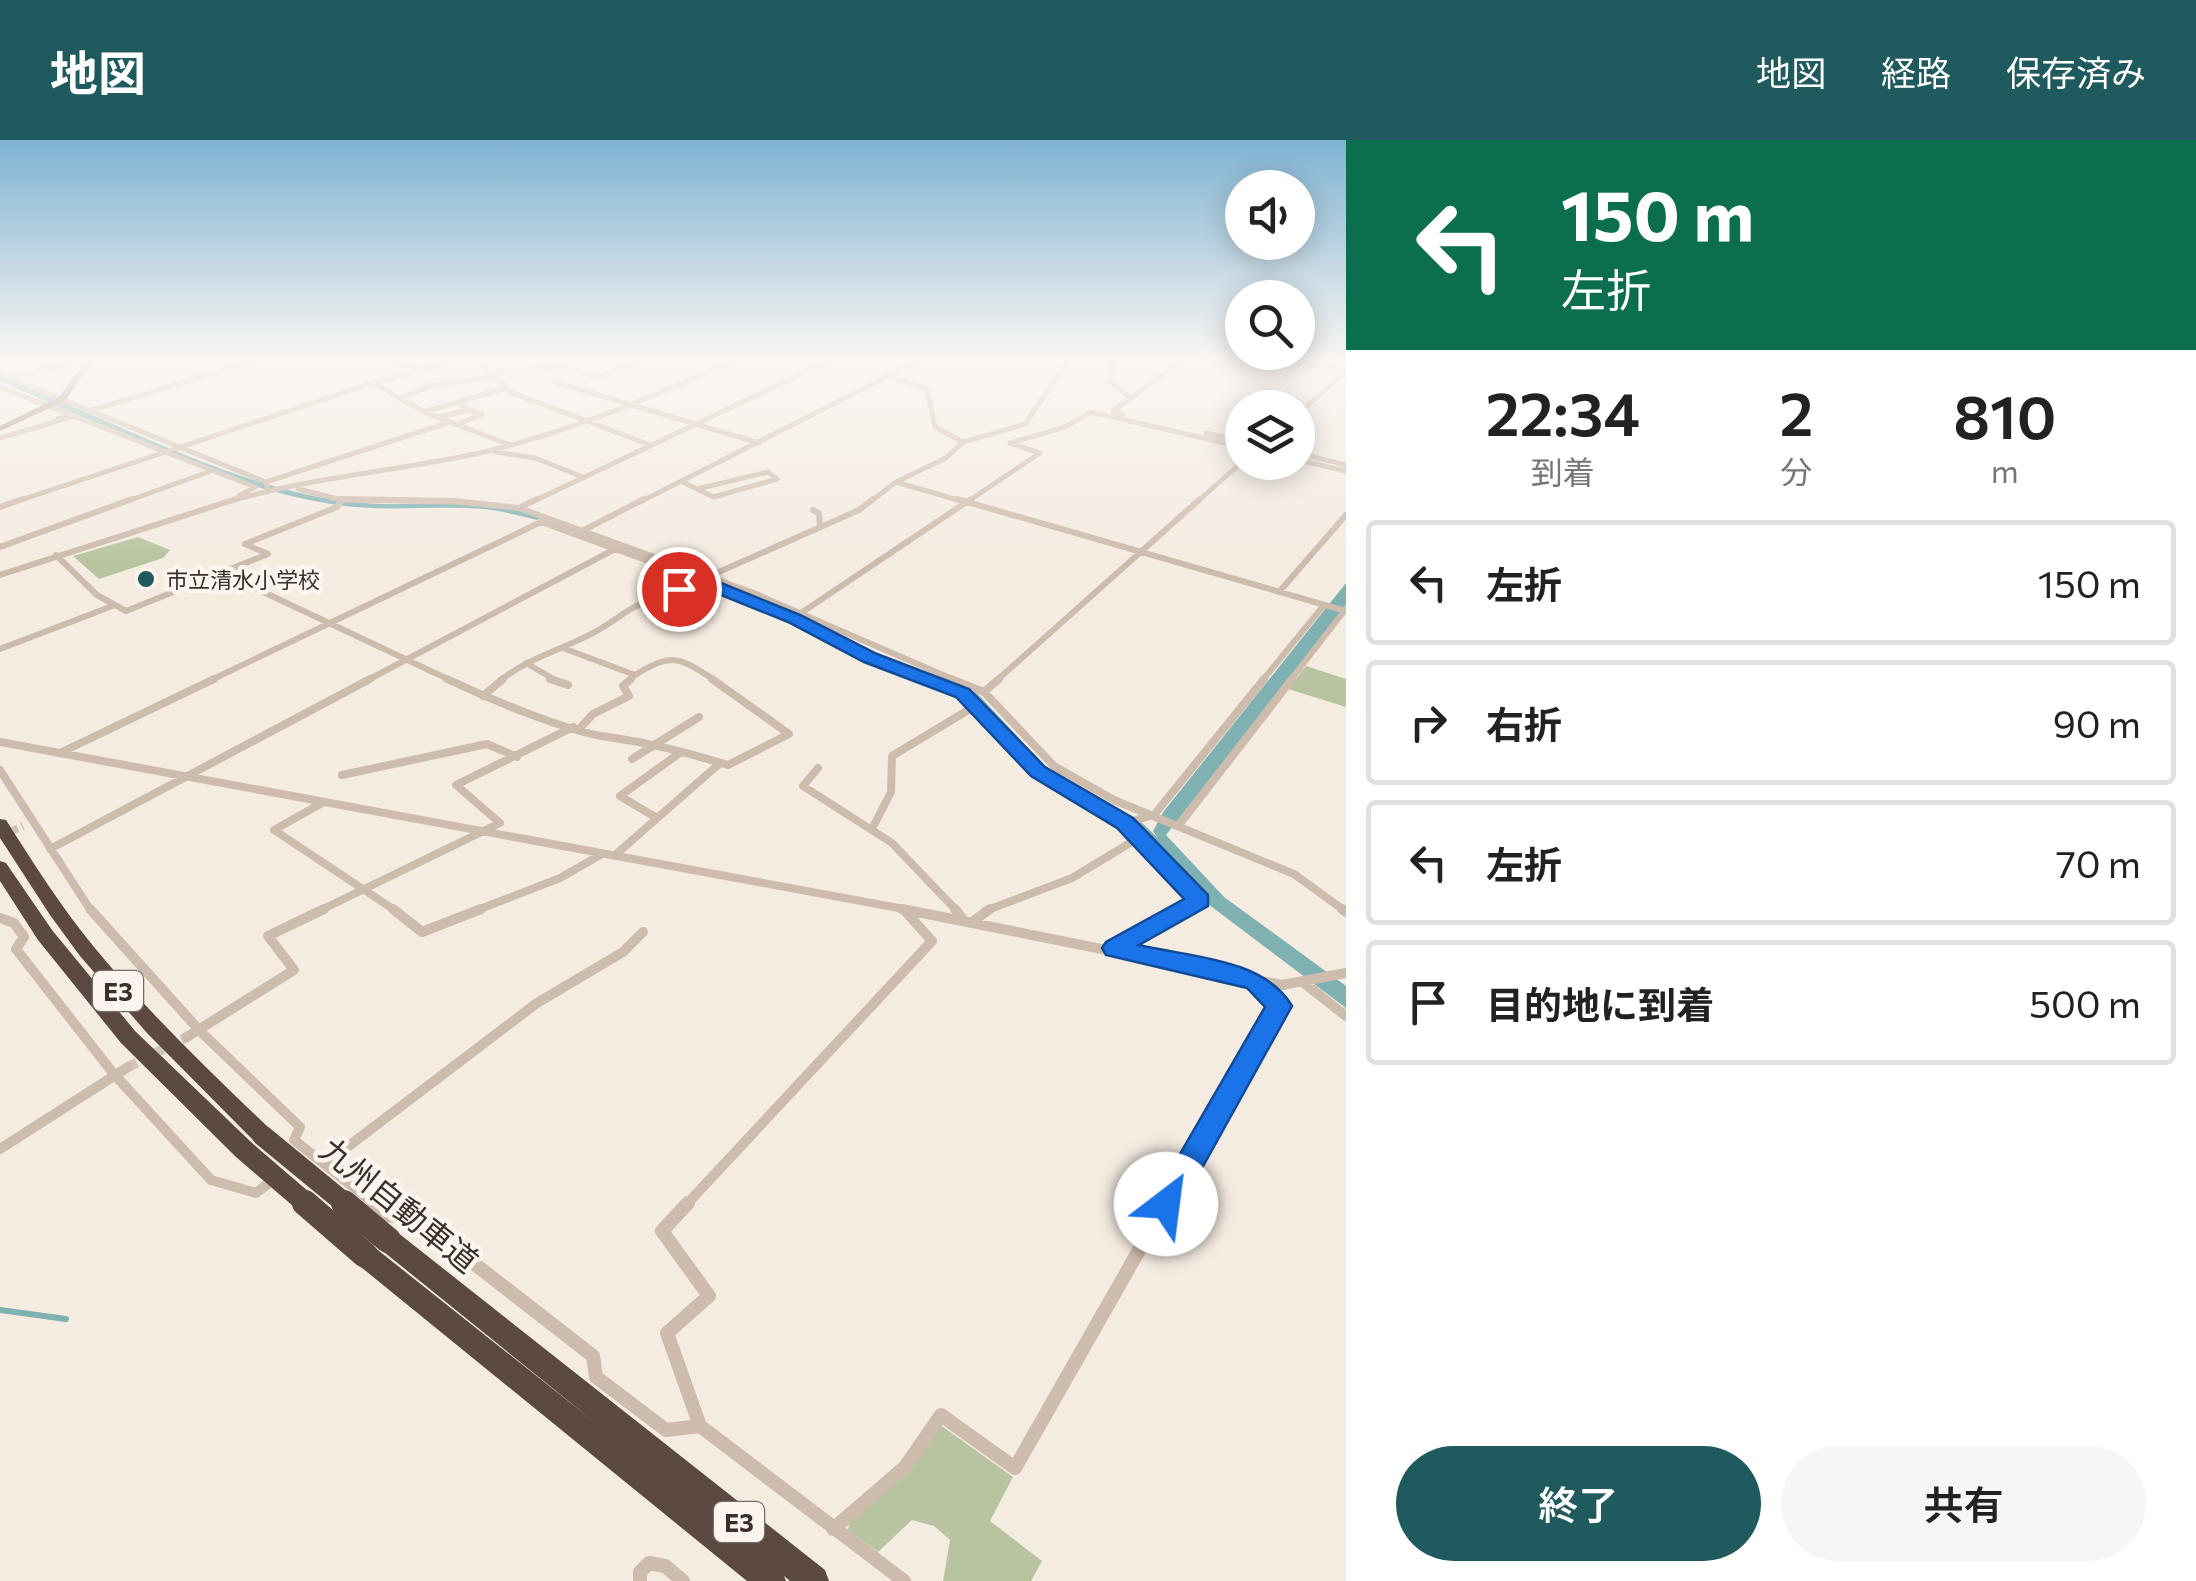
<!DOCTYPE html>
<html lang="ja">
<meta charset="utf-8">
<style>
body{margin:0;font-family:Commissioner,"Noto Sans JP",sans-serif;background:#f6f6f6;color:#222;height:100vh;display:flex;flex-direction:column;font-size:38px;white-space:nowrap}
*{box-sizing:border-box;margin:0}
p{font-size:32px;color:#767676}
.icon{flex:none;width:55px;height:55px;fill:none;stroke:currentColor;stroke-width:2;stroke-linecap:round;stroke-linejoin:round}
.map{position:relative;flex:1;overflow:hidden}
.drawer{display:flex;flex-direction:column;background:#fff;width:850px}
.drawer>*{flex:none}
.hud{background:#0b6e4f;color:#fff;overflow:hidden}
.fabs{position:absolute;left:1225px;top:30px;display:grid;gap:20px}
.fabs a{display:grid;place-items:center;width:90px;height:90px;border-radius:50%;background:#fff;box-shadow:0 5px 25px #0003;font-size:50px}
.pin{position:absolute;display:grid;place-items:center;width:85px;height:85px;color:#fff;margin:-42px;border:5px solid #fff;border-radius:50%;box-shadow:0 2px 10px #0007}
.me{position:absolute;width:110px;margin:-55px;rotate:30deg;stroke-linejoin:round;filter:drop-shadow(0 0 8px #0008)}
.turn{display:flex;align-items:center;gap:35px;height:210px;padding:0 50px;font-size:45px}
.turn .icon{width:130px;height:130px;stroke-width:2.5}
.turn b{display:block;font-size:70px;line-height:85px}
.eta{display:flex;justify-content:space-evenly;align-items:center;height:170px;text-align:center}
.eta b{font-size:60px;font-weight:600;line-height:70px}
.primary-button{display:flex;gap:20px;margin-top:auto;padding:20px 50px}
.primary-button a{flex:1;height:115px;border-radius:60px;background:#1f5a5e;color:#fff;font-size:40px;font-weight:600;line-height:115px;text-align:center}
.primary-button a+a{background:#f6f6f6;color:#222}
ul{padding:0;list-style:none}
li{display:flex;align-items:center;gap:30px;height:125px;margin:0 20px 15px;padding:0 30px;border:5px solid #e0e0e0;border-radius:10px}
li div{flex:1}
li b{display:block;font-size:38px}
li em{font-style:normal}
header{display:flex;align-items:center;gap:60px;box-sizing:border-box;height:140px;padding:0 50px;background:#1f5a5e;color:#fff}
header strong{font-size:48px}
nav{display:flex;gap:55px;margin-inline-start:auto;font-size:35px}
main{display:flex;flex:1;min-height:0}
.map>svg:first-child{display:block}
</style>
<header>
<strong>地図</strong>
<nav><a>地図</a><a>経路</a><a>保存済み</a></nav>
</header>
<main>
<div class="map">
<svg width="1346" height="1441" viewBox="0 0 1346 1441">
<rect width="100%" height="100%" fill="#f4ebe1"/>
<path fill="#b8c4a0" d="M138,397L170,410L163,418L99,439L73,416Z
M1306,526L1346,539V567L1288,549Z
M939,1284L1013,1337L990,1381L1042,1421L1031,1441H943L950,1400L934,1386L912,1380L878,1412L848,1390L850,1381Z"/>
<path fill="#7fb0b2" d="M1346,443V465L1166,695L1224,757L1346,846V868L1204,761L1155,709L1163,706L1153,691L1164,671Z"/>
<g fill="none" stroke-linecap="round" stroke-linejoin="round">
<path stroke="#7fb0b2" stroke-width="2.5" d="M57,278L79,272"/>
<path stroke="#7fb0b2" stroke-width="6" d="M0,1170L66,1179"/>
<path fill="#7fb0b2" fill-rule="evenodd" d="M0,237C98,273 190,325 292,351C322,359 352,363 383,364C434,365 494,355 541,378L537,380C520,376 503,371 484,369C433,365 382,373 331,364C215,345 107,287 0,241Z
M697,433L801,475L862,506L860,508H854L795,479L694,438L693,436Z
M954,543L974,550L1045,626L1141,682L1176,715L1178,718L1176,721H1168L1133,688L1037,630L966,554L950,548L949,546Z"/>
<path stroke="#cfc6bd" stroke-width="8" stroke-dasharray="8 4" stroke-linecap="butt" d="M0,697L23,686"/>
<path stroke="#cfc6bd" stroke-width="10" stroke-dasharray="10 5" stroke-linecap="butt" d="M128,927L187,897"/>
<path stroke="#cdbbac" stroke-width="5" d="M388,220L418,230
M478,220L506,246L502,249
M1113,220L1109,241L1130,257
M1288,220L1346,232
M496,233L560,227L597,237L639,220
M0,234L266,342L268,352
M890,237L927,249L935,287L963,302
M14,238L76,220
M555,242L759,303
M373,243L424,272L510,305
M0,247L255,347L239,356
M402,257L430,246L498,236
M89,271L257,220
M424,272L502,249L650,305
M1123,274L1113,271L1183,220
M1298,274L1346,231
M438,277L469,270L457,262
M456,285L482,274L469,270
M1206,293L1242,301
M0,298L74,276
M495,312L535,318L583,337
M1298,313L1346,325
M1298,320L1346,331
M768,332L777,339L714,357L697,349Z
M681,341L697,349
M266,342L450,282
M896,342L965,362
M298,349L342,360L462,362
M15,362L373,243L456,220
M125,362L211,331
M227,362C310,337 400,331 484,312C573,291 653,256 737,220
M532,362L831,220
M640,362L920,220
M870,362L896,342L946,318L963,302L1025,284L1069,220
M967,362L1040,313L1010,303L1065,287L1091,272L1242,307
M1197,362L1242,322"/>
<path stroke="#cdbbac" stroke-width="6" d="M340,359L454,361L519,368L751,452L957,541
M957,359L1346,471
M0,367L23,359
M519,368L537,359
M813,370L819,373L820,387
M584,390L644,359
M0,407L132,359
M56,415L97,455L126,471L268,414L245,404L337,367L342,360
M225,434L452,541
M0,435L236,359
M1279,452L1346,375
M801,473L971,359
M563,508L635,535C673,511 680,518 716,541
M0,509L115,465
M526,523L557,541
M209,541L541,382L698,439L931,541
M366,541L615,409
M500,541C531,515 571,508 605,486C627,472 632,465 660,458L859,370L873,359
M628,541L635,535
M996,541L1200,359
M1262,541L1324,465
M1290,541L1345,470"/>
<path stroke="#cdbbac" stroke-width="8" d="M447,539C485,557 567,592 608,597C652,603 684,612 728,625L789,594L712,539
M550,539L568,545
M925,539L963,553L1038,631L1125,683L1200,761L1181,771
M951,539L984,552L1054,626L1114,660L1294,734L1345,771
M984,552L999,539
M483,556L503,539
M579,589L593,574L629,556L623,546L631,539
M0,602L915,771
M60,613L214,539
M632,619L699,577
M818,628L803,646L892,703L957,771
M0,630L91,771
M342,635L487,604L517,617
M322,663L274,690L396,771
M655,677L620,656L681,612
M1125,683L1154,675L1264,539
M874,685L891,652L892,616L975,566
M1179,685L1292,539
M50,709L370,539
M614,716L719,624
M319,771L500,683L456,645L573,587
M475,771L560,738L602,714
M985,771L1072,738L1140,697"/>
<path stroke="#cdbbac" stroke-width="10" d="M90,769L200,891L300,987L294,1000L376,1065
M393,769L422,792L481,769
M902,769L1282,845L1346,833
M955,769L964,781
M1342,769L1346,772
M0,778L14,783L24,797L16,809L113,933L211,1040L256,1053L274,1039
M972,782L990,769
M1114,808L1186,769
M1304,843L1346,876
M187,897L294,830L268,796L324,769
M0,1009L128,927
M325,1024L537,863L623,812L643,792
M686,1065L932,801L905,771
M1165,1065L1279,866L1257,843"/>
<path stroke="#cdbbac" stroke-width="14" d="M373,1063L388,1075L418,1080L593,1216L596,1237L666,1290L700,1286
M688,1063L662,1091L709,1156L667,1193L700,1286L904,1441
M833,1389L905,1327L941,1275L1015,1328L1166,1063
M640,1441V1432L649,1423L665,1426L683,1441"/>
<path fill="#a18a7d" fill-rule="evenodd" d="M86,220H93L65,261L0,291V286L59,257Z"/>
<path fill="#5c4a42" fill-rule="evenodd" d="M0,679L6,680C34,724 61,767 94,807C148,872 209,931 271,990L274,996L271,1002L263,1005L255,1002L147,893L80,816L50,775L0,698Z
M0,721L6,723L52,790L135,891L252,1003L255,1010L252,1017L244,1019L236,1017L121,903L38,800L0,741Z
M388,1089L397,1092L825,1430L829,1441H790L784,1436L786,1441H747L356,1123L353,1115L356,1107L365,1104L374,1107L597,1284L379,1108L376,1100L379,1092Z"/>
<path stroke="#5c4a42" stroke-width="21" d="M263,996L347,1065
M244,1010L308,1065"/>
<path stroke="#5c4a42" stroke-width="26" d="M305,1063L365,1115
M344,1063L388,1100"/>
</g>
<linearGradient id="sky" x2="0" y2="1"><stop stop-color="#7eb2d2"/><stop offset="0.52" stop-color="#faf6f2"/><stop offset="1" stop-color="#faf6f2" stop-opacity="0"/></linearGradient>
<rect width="1346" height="422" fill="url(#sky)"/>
<path fill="#1a73e8" stroke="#114b97" stroke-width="2.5" d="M693,436H704L800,475L877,514L969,549L1045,627L1133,678L1208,755V766L1139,805C1189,817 1264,818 1292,866L1177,1073L1166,1077L1155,1073L1151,1064L1265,867L1247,848L1106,815L1102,808L1106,802L1184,759L1117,688L1031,636L956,557L864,522L788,482L699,446L673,452V445Z"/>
<circle fill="#1f5a5e" stroke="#fbf5ee" stroke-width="4" cx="146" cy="439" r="10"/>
<g text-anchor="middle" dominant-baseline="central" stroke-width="9" stroke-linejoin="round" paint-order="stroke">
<g font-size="22" fill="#3b302b" stroke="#fbf5ee" text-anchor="start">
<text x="166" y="439">市立清水小学校</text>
</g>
<g fill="#fbf5ee" stroke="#756b66" stroke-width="2.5">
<rect x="93" y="831" width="50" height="40" rx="8"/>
<rect x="714" y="1362" width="50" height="40" rx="8"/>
</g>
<g font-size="25" font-weight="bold" fill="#3b302b">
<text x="118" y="851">E3</text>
<text x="739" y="1382">E3</text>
</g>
<g font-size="32" fill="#3b302b" stroke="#fbf5ee">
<text transform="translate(400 1064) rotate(39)">九州自動車道</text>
</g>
</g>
</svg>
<div class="fabs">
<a><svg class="icon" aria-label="sound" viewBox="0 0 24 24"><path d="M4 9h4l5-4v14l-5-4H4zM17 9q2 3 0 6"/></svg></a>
<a><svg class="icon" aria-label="search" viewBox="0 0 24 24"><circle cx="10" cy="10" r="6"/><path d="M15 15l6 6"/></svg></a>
<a><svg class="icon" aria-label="layers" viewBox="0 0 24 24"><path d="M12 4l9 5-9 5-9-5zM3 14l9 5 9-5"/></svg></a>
</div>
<div class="pin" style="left:679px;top:449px;background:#d93025"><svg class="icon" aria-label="arrive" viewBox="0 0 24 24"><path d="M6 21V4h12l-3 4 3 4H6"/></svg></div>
<svg class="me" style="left:1166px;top:1064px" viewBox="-20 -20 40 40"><circle r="19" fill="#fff"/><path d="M0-13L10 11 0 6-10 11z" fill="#1a73e8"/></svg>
</div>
<section class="drawer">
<div class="hud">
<div class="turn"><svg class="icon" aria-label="left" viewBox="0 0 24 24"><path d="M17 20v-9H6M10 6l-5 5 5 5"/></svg><div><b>150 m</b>左折</div></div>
</div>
<div class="eta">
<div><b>22:34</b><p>到着</p></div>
<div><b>2</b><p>分</p></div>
<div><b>810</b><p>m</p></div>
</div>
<ul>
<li><svg class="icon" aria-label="left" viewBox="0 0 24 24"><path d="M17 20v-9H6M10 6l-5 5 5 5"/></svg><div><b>左折</b></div><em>150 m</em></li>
<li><svg class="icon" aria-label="right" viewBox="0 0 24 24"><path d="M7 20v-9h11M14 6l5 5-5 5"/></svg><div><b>右折</b></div><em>90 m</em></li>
<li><svg class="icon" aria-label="left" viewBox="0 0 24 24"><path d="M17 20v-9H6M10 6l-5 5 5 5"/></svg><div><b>左折</b></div><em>70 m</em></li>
<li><svg class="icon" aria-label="arrive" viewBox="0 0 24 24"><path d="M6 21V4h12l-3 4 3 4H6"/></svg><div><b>目的地に到着</b></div><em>500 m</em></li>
</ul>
<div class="primary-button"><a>終了</a><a>共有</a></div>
</section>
</main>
